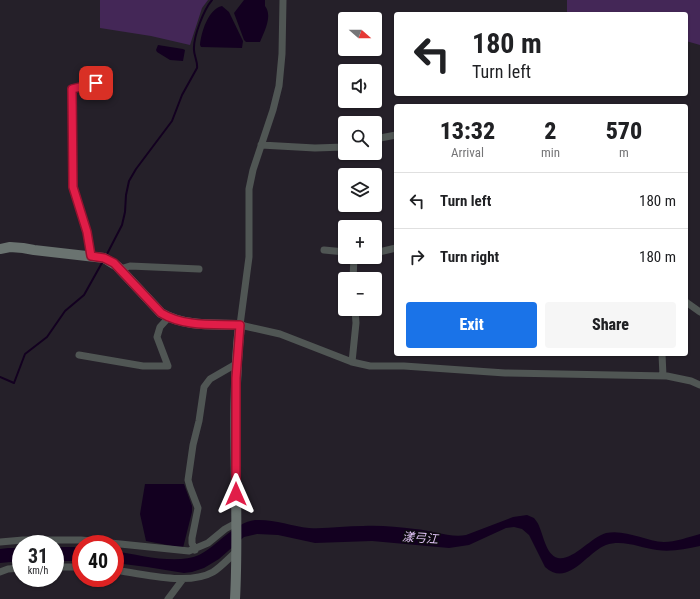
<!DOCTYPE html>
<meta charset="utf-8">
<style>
body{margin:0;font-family:"Roboto Condensed","Noto Sans SC",sans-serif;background:#f6f6f6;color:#202124;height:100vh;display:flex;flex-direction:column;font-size:15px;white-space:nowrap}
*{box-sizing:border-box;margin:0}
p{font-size:13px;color:#757577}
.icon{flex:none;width:22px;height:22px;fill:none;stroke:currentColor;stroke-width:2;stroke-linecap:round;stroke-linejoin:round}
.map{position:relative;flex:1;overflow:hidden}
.drawer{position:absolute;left:394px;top:104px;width:294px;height:252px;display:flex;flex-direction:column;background:#fff;border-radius:4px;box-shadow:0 1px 3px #0004}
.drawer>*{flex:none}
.banner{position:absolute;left:394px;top:12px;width:294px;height:84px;border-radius:4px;box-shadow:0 1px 3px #0004;background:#fff;color:#202124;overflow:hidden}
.needle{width:26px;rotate:110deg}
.buttons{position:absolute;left:338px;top:12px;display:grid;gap:8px}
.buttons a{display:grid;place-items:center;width:44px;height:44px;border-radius:4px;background:#fff;box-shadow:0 1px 3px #0004;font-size:20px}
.speed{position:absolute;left:12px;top:535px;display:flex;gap:8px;font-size:20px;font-weight:700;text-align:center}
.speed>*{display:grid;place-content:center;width:52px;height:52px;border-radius:50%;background:#fff;box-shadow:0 1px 3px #0004;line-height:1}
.speed small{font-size:10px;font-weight:400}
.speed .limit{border:6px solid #d22;background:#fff;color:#111}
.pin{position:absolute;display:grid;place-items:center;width:34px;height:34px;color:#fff;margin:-17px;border-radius:8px;box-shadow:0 2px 6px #0006}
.me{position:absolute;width:44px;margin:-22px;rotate:0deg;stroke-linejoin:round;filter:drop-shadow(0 0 3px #0008)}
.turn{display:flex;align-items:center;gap:14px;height:84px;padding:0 12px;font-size:18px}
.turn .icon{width:52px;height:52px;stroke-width:2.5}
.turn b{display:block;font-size:28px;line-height:34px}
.eta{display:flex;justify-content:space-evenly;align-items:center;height:68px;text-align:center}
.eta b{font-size:24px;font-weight:800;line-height:28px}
.cta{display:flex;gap:8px;margin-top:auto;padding:8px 12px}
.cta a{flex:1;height:46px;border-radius:4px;background:#1a73e8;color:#fff;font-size:16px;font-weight:800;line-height:46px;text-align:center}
.cta a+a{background:#f6f6f6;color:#202124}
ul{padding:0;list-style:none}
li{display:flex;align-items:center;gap:12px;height:56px;padding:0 12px;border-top:1px solid #e0e0e0}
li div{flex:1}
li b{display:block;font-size:15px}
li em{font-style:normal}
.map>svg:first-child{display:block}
</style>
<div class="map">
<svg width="700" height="599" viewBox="0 0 700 599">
<rect width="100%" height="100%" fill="#252029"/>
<path fill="#442757" d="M100,0H208L202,8L190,45L151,36L100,28Z
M567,0H700V45L686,41V14H567Z"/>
<path fill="#130020" d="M244,0H265V6C273,16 264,32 260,42H246L244,40L234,13Z
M222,6L229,12L243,41L242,48L201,47L200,45C201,33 208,9 222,6Z
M158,45L183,49L185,50L183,61L170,60L157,52L156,50Z
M145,484H184L192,506V512L183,548L146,541L140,514Z
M527,515L534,518L537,522C543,531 545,555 558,558C573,561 591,537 606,533C626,529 645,541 664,542C675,542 689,537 700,534V546C685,549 672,552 657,550C641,548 623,539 606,545C587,552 568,588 545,567L529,535L522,529L514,527L506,528L469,545L449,548L372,541L315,543L278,535L257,534L244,537L219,559L204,568L192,572L184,573L147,567L115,563V551C139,555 177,565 199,555C216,547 235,522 255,520C274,519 291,526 309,528C327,529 345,526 363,526C380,525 398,527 415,529C432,530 449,538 466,535L513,517Z
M55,547H81V561H55Z
M8,548H21V561L0,563V549Z"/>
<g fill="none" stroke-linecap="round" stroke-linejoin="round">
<path stroke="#130020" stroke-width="2" d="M106,256L122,225L125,212L126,195L129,181L136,169L172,121L182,95L197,68C198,62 194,56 194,50C193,37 204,9 212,0
M0,377L14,383L25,354L47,337L65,311L84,295L103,261"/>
<path stroke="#505654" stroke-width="7" d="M283,0L282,54L279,86L273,110L253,170L249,189V257L240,325L280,334L352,362L370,366H404L505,373L667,376L691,381L700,385
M375,139L396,135
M261,145L315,148L345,147
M324,250L345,252
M375,253L396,248
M91,256L87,232L73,187L72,89L96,83L104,78
M120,269L130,266L199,269
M353,279L354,257
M686,302L700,312
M662,354L663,376
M79,355L143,366H168L157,337L160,327L169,317
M352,362L356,323L355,309
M0,542L23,540H81L189,551L208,543L225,529L236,523
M195,550L192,543V538L198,508L190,487L188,480L193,445L199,421L204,387L210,379L236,364
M55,567H81
M115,570C142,574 189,586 213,572C221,567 229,558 236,552
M0,572L8,569L21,568
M168,599L183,579"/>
<path stroke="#6a7370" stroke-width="10" d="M0,249L10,247L23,248L34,250L104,258L117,266L161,313C185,327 213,324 240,325C230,416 240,508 235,599"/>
</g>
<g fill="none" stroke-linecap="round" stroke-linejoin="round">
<defs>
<path id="route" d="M96,83L72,89L73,187L87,232L91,256L104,258L114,263L161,313C184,327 213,324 240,325L236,378V494"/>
</defs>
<use href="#route" stroke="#92132f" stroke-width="10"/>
<use href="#route" stroke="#e11d48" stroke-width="7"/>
</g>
<g text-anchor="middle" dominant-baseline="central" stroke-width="3" stroke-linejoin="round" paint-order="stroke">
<g font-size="12" font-style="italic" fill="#e0c2f6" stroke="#0d0b0f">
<text transform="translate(420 538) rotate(4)">漾弓江</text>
</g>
</g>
</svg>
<div class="buttons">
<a><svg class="needle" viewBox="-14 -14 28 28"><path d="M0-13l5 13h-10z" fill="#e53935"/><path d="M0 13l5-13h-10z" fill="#757577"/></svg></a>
<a><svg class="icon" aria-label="sound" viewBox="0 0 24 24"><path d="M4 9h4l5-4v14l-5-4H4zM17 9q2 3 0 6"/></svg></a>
<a><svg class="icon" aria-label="search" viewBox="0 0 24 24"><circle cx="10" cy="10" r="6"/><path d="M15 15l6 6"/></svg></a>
<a><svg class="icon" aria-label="layers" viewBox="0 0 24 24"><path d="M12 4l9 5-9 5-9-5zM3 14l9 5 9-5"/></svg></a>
<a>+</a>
<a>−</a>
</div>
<div class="speed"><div>31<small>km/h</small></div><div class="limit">40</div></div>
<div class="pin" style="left:96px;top:83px;background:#d93025"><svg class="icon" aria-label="arrive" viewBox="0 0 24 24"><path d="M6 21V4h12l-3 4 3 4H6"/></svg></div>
<svg class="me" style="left:236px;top:494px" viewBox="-20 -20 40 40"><path d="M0-17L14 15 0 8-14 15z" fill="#e11d48" stroke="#fff" stroke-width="4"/></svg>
<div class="banner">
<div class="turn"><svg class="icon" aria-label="left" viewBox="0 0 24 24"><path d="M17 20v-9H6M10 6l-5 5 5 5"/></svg><div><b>180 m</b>Turn left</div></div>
</div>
<section class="drawer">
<div class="eta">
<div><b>13:32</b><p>Arrival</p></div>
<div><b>2</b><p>min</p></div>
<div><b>570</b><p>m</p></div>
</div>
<ul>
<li><svg class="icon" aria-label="left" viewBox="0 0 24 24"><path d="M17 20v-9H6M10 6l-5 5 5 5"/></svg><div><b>Turn left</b></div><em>180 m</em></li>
<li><svg class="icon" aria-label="right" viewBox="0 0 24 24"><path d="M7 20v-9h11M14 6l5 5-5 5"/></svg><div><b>Turn right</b></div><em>180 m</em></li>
</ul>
<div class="cta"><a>Exit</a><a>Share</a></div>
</section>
</div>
